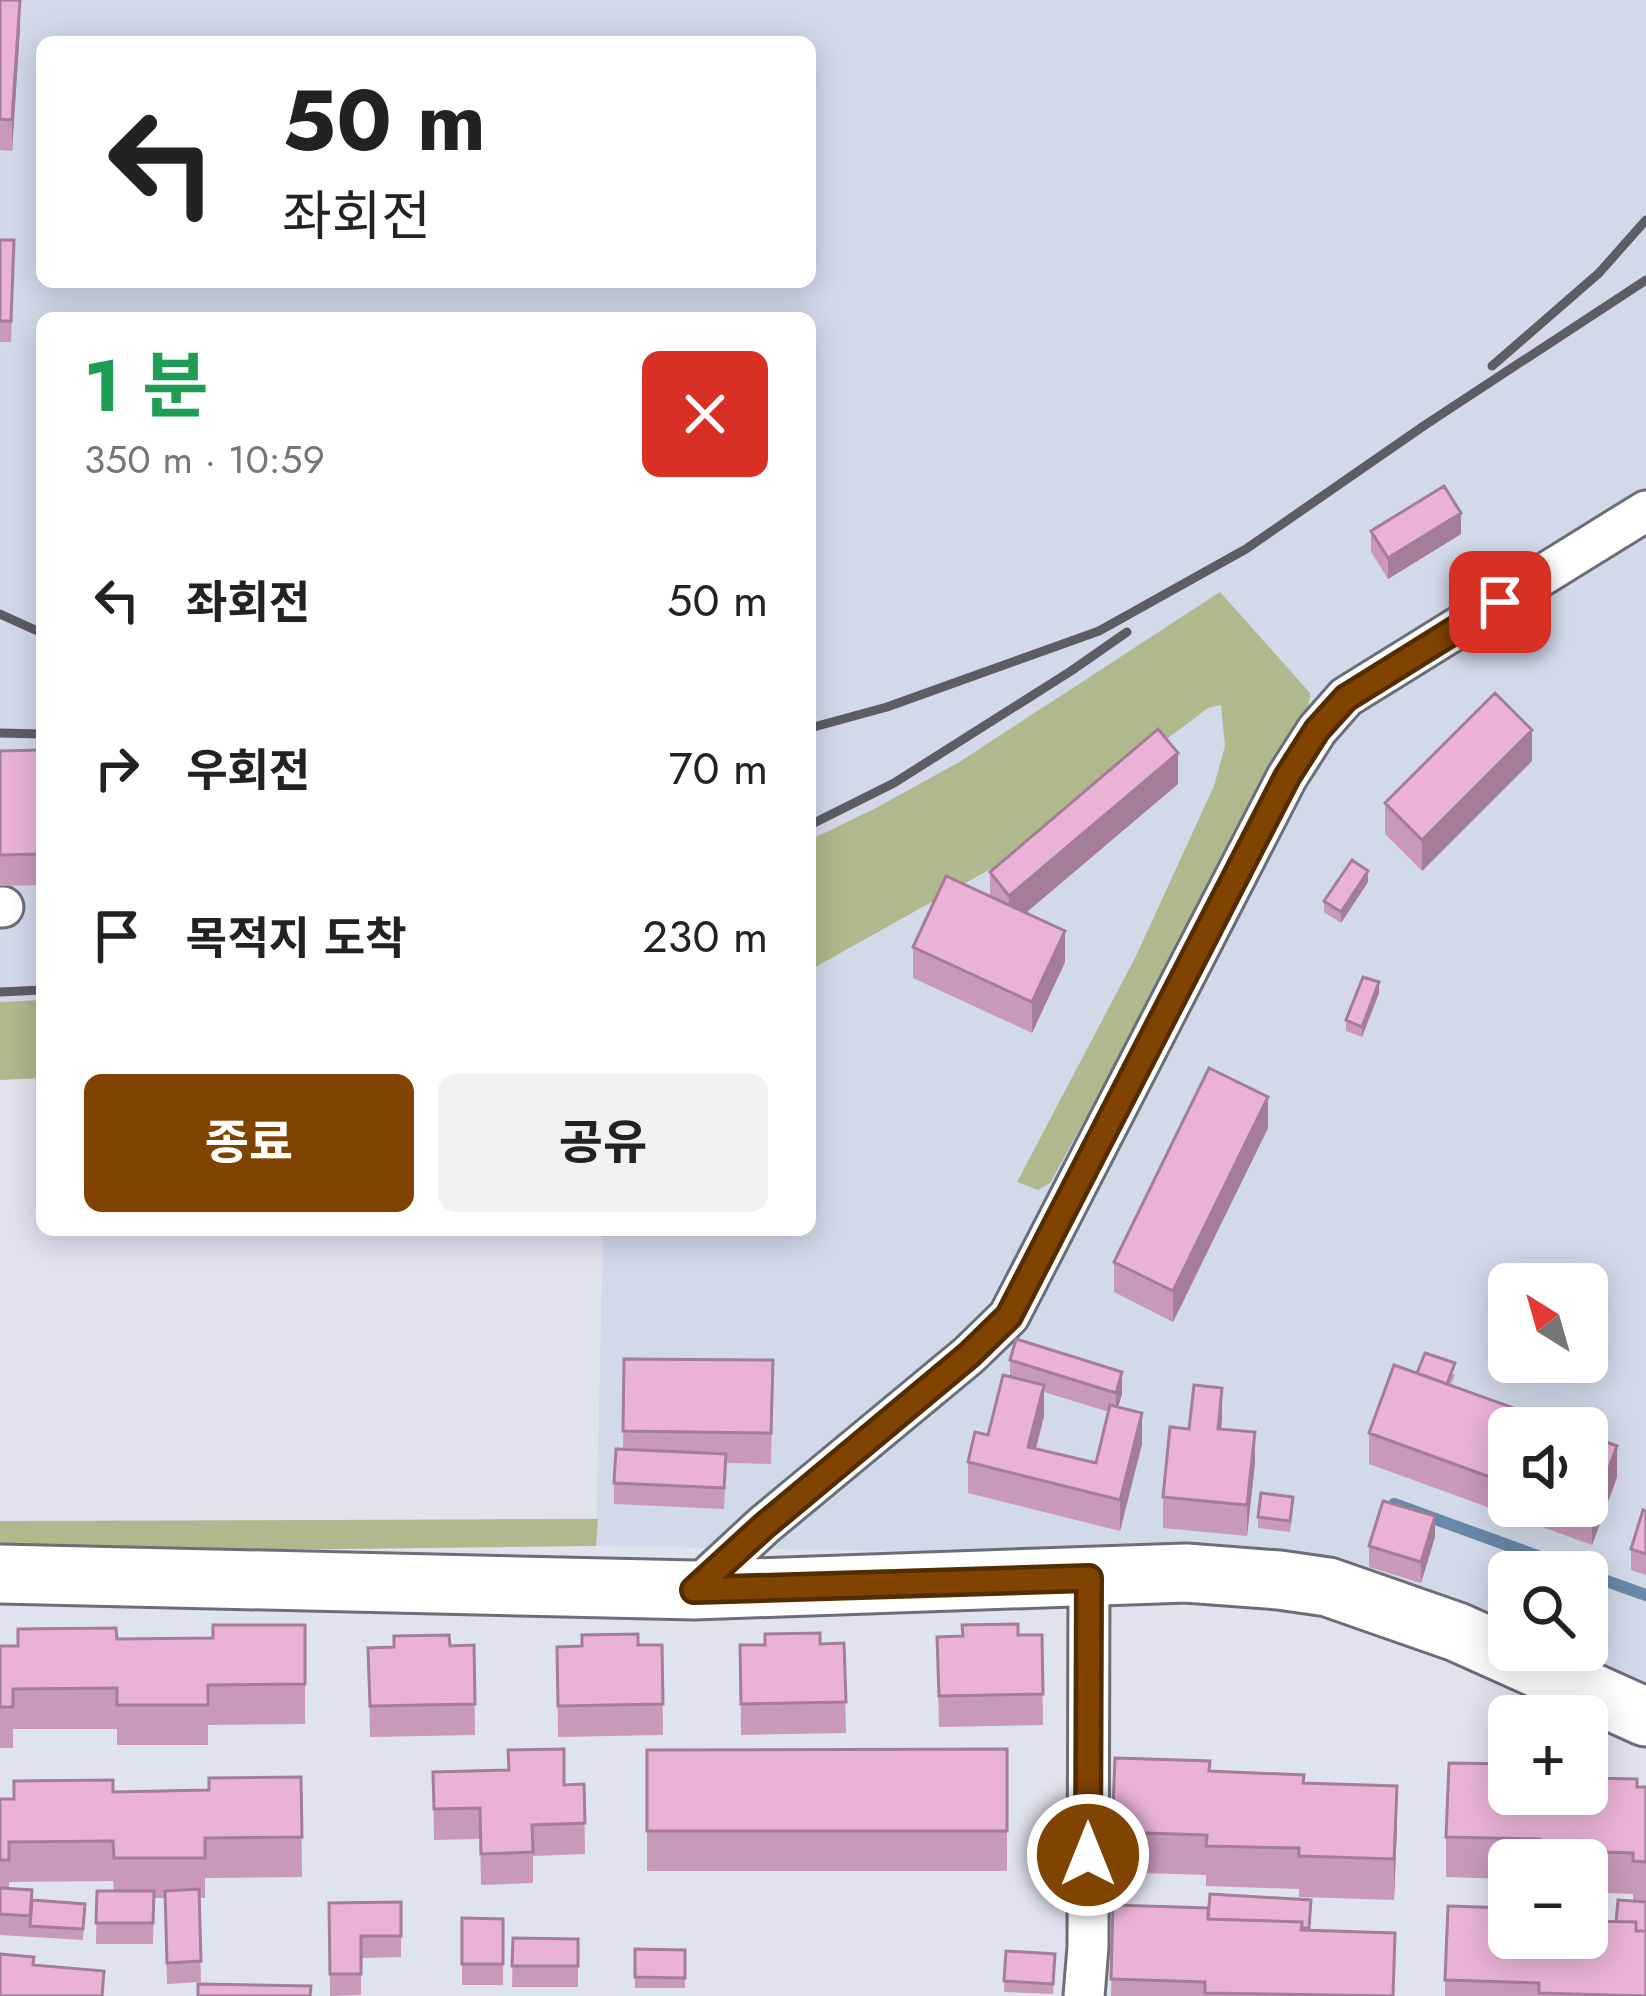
<!DOCTYPE html>
<html lang="ko">
<meta charset="utf-8">
<style>
body{margin:0;font-family:Jost,"Noto Sans KR",sans-serif;background:#f2f2f2;color:#222;height:100vh;display:flex;flex-direction:column;font-size:45px;white-space:nowrap}
*{box-sizing:border-box;margin:0}
p{font-size:39px;color:#767676}
.icon{flex:none;width:66px;height:66px;fill:none;stroke:currentColor;stroke-width:2;stroke-linecap:round;stroke-linejoin:round}
.map{position:relative;flex:1;overflow:hidden}
.side{position:absolute;left:36px;top:312px;width:780px;height:924px;display:flex;flex-direction:column;background:#fff;border-radius:18px;box-shadow:0 6px 30px #0003}
.side>*{flex:none}
.guide{position:absolute;left:36px;top:36px;width:780px;height:252px;border-radius:18px;box-shadow:0 6px 30px #0003;background:#fff;color:#222;overflow:hidden}
.needle{width:78px;rotate:323deg}
.buttons{position:absolute;left:1488px;top:1263px;display:grid;gap:24px}
.buttons a{display:grid;place-items:center;width:120px;height:120px;border-radius:18px;background:#fff;box-shadow:0 6px 30px #0003;font-size:60px}
.pin{position:absolute;display:grid;place-items:center;width:102px;height:102px;color:#fff;margin:-51px;border-radius:24px;box-shadow:0 6px 18px #0006}
.me{position:absolute;width:132px;margin:-66px;rotate:0deg;stroke-linejoin:round;filter:drop-shadow(0 0 9px #0008)}
.turn{display:flex;align-items:center;gap:42px;height:252px;padding:0 48px;font-size:54px}
.turn .icon{width:156px;height:156px;stroke-width:2.5}
.turn b{display:block;font-size:84px;line-height:102px}
.round{display:grid;place-items:center;flex:none;width:126px;height:126px;border-radius:18px;background:#f2f2f2}
.head{display:flex;align-items:center;justify-content:space-between;height:204px;padding:0 48px}
h1{font-size:72px;font-weight:700;line-height:90px;color:#1e9e55}
.action{display:flex;gap:24px;margin-top:auto;padding:24px 48px}
.action a{flex:1;height:138px;border-radius:18px;background:#804300;color:#fff;font-size:48px;font-weight:700;line-height:138px;text-align:center}
.action a+a{background:#f2f2f2;color:#222}
ul{padding:0;list-style:none}
li{display:flex;align-items:center;gap:36px;height:168px;padding:0 48px}
li div{flex:1}
li b{display:block;font-size:45px}
li em{font-style:normal}
.map>svg:first-child{display:block}
</style>
<div class="map">
<svg width="1646" height="1996" viewBox="0 0 1646 1996">
<rect width="100%" height="100%" fill="#dfe3ec"/>
<path fill="#d2d9e9" fill-rule="evenodd" d="M0,0H1646V1693L1529,1650H1587V1572H1509V1643L1159,1555L596,1546L603,1230H810V318H42V1078L0,1080ZM42,42H810V282H42ZM1509,1284H1587V1362H1509ZM1509,1428H1587V1506H1509Z"/>
<path fill="#b0b88d" d="M1220,592L1310,693L1308,713L1050,1183L1038,1190L1017,1182L1136,956L1214,786L1225,746L1221,705L1208,708L1003,862L810,970V840L876,808L961,761Z
M42,1000V1078L0,1080V1002Z
M598,1519L596,1546L0,1553V1521Z"/>
<g fill="none" stroke-linecap="round" stroke-linejoin="round">
<path stroke="#6987a6" stroke-width="12" d="M1394,1504L1582,1572
M1587,1574L1646,1595"/>
<defs>
<path id="street" d="M0,907H3
M694,1590L764,1525L969,1355L1009,1316L1287,777L1317,730L1346,697L1646,511
M1084,1996L1088,1947L1089,1578"/>
<path id="secondary" d="M0,1574L694,1590L1186,1573L1279,1580L1328,1587L1457,1632L1646,1717"/>
</defs>
<use href="#street" stroke="#6b6e76" stroke-width="45"/>
<use href="#secondary" stroke="#6b6e76" stroke-width="63"/>
<use href="#street" stroke="#fff" stroke-width="39"/>
<use href="#secondary" stroke="#fff" stroke-width="57"/>
<path stroke="#5c5e64" stroke-width="9" d="M1492,366L1599,273L1646,220
M0,614L42,633
M810,728L887,707L1099,631L1246,549L1425,425L1646,280
M0,733L42,734
M810,825L894,783L1071,671L1127,632
M0,992L42,990"/>
</g>
<path fill="#c99ab8" fill-rule="evenodd" d="M0,0L20,28L12,151L0,150Z
M0,240L14,261L11,342H0Z
M1371,531L1461,534L1388,579L1371,552Z
M42,750V885L0,886V751Z
M1532,761L1422,871L1385,834V803Z
M1178,784L1026,913L1065,962L1032,1033L913,978V947L990,897V872Z
M1368,882L1341,923L1324,912V901Z
M1379,993L1362,1037L1346,1031V1020Z
M1268,1128L1173,1322L1114,1292V1262Z
M624,1359L773,1360L771,1464L726,1463L724,1509L614,1504V1483L623,1450Z
M1010,1360L1122,1394L1118,1407L1142,1444L1120,1531L968,1493V1462L988,1435L1010,1377ZM1044,1392L1109,1412L1096,1463L1036,1449L1044,1416Z
M1417,1373L1455,1374L1451,1385L1509,1428V1506H1587L1617,1477L1592,1545L1369,1464V1433Z
M1222,1419L1221,1429L1255,1463L1247,1536L1163,1528V1497L1189,1429Z
M1293,1508L1290,1532L1258,1528V1517Z
M1646,1511V1575L1631,1570V1549Z
M1435,1537L1421,1583L1369,1567V1546Z
M305,1625V1724L208,1725V1745H117V1729H13V1748H0V1646L117,1639L213,1638Z
M1042,1635L1043,1725L939,1727L937,1637Z
M844,1643L846,1733L741,1735L740,1645Z
M474,1645L475,1735L370,1737L368,1648Z
M662,1645L663,1735L558,1737L557,1647Z
M1007,1749V1871H647V1750Z
M1209,1771L1304,1783L1397,1826L1394,1900L1299,1897V1889L1206,1886V1875L1112,1872V1832Z
M433,1772L564,1785L584,1784L585,1854L533,1856V1883L481,1885L480,1839L434,1840Z
M301,1777L302,1877L205,1878V1898H199L201,1982L167,1984L165,1898H154L153,1944H96L97,1891H114L113,1881L9,1882V1889L32,1900L85,1904L83,1940L0,1935V1799L113,1792L209,1790Z
M1646,1787V1996H1445V1980L1509,1938L1616,1922L1633,1901V1894L1587,1892V1860H1509V1879L1446,1877V1837L1509,1794Z
M1311,1900L1310,1930L1394,1996H1111L1113,1905L1208,1908Z
M401,1902V1957L361,1958V1995L330,1996L329,1903Z
M462,1918L503,1919V1985H462Z
M513,1938L578,1939V1987H512Z
M635,1949L685,1950V1988H635Z
M1006,1951L1055,1954L1053,1994L1004,1992Z"/>
<path fill="#a47d96" d="M20,0V28L12,151V120Z
M1461,513V534L1388,579V558Z
M1532,730V761L1422,871V840Z
M1178,753V784L1009,927V896Z
M1368,871V882L1341,923V912Z
M1065,931V962L1032,1033V1002Z
M1379,982V993L1362,1037V1027Z
M1268,1097V1128L1173,1322V1291Z
M1122,1372V1394L1116,1414V1393Z
M1044,1385V1416L1028,1478V1447Z
M1222,1388V1419L1218,1460V1429Z
M1142,1413V1444L1120,1531V1500Z
M1255,1432V1463L1247,1536V1505Z
M1617,1446V1477L1592,1545V1514Z
M1435,1516V1537L1421,1583V1562Z
M1397,1786V1826L1394,1900V1859Z"/>
<path fill="#eab3d6" stroke="#a47d96" stroke-width="3" d="M0,0H20L12,120L0,119Z
M0,240H14L11,321H0Z
M1444,486L1461,513L1388,558L1371,531Z
M1495,693L1532,730L1422,840L1385,803Z
M1158,729L1178,753L1009,896L990,872Z
M42,750V854L0,855V751Z
M1352,860L1368,871L1341,912L1324,901Z
M946,876L1065,931L1032,1002L913,947Z
M1363,977L1379,982L1362,1027L1346,1020Z
M1209,1068L1268,1097L1173,1291L1114,1262Z
M1016,1339L1122,1372L1116,1393L1010,1360Z
M1425,1353L1455,1363L1447,1384L1417,1373Z
M624,1359L773,1360L771,1433L623,1431Z
M1394,1365L1569,1428H1509V1484L1369,1433Z
M1003,1375L1044,1385L1028,1447L1096,1463L1110,1405L1142,1413L1120,1500L968,1462L975,1432L988,1435Z
M1194,1385L1222,1388L1218,1429L1255,1432L1247,1505L1163,1497L1170,1427L1189,1429Z
M1587,1435L1617,1446L1592,1514L1569,1506H1587Z
M616,1449L726,1454L724,1488L614,1483Z
M1261,1493L1293,1497L1290,1521L1258,1517Z
M1383,1501L1435,1516L1421,1562L1369,1546Z
M1643,1510L1646,1511V1554L1631,1549Z
M1018,1624V1635H1042L1043,1694L939,1696L937,1637L963,1636L962,1625Z
M213,1625H305V1684L208,1685V1705H117V1688L13,1689V1707H0V1646H18V1629L116,1628L117,1639L213,1638Z
M820,1633V1644L844,1643L846,1702L741,1704L740,1645H765V1634Z
M638,1634V1645H662L663,1704L558,1706L557,1647L582,1646V1635Z
M449,1635L450,1646L474,1645L475,1704L370,1706L368,1648L394,1647V1636Z
M564,1749V1785L584,1784L585,1823L532,1825L533,1852L481,1854L480,1808L434,1809L433,1772L509,1770L508,1750Z
M1007,1749V1831H647V1750Z
M1115,1758L1210,1761L1209,1771L1304,1775L1303,1783L1397,1786L1394,1859L1299,1856V1848L1206,1846L1207,1835L1112,1832Z
M1449,1763L1509,1764V1794H1587V1778L1637,1779V1787H1646V1862L1633,1861V1853L1540,1850V1839L1446,1837Z
M301,1777L302,1837L205,1838V1858H114L113,1841L9,1842V1860H0V1799H14V1781L113,1780V1792L209,1790V1778Z
M0,1888L32,1890L30,1916L0,1914Z
M199,1889L201,1961L167,1963L165,1891Z
M97,1891H154L153,1923H96Z
M1210,1894L1311,1900L1309,1928H1302V1922L1208,1919Z
M32,1900L85,1904L83,1929L30,1926Z
M1618,1900L1646,1902V1931H1636V1922H1616Z
M401,1902V1936H361V1974H330L329,1903Z
M1113,1905L1208,1908V1919L1302,1922L1301,1930L1395,1933L1393,1996L1205,1993V1982L1111,1979Z
M1448,1906L1509,1908V1938H1587V1921L1636,1922V1931H1646V1996L1539,1993V1983L1445,1980Z
M462,1918L503,1919V1964H462Z
M513,1938L578,1939V1966H512Z
M635,1949L685,1950V1978L635,1977Z
M1006,1951L1055,1954L1053,1984L1004,1981Z
M0,1954L34,1957L33,1965L104,1971L102,1996H0Z
M198,1984L311,1986L310,1996H198Z"/>
<g fill="none" stroke-linecap="round" stroke-linejoin="round">
<defs>
<path id="route" d="M1088,1855L1089,1578L694,1590L764,1526L969,1355L1009,1316L1287,777L1317,730L1346,698L1500,602"/>
</defs>
<use href="#route" stroke="#532c00" stroke-width="30"/>
<use href="#route" stroke="#804300" stroke-width="21"/>
</g>
</svg>
<div class="buttons">
<a><svg class="needle" viewBox="-14 -14 28 28"><path d="M0-13l5 13h-10z" fill="#e53935"/><path d="M0 13l5-13h-10z" fill="#767676"/></svg></a>
<a><svg class="icon" aria-label="sound" viewBox="0 0 24 24"><path d="M4 9h4l5-4v14l-5-4H4zM17 9q2 3 0 6"/></svg></a>
<a><svg class="icon" aria-label="search" viewBox="0 0 24 24"><circle cx="10" cy="10" r="6"/><path d="M15 15l6 6"/></svg></a>
<a>+</a>
<a>−</a>
</div>
<div class="pin" style="left:1500px;top:602px;background:#d93025"><svg class="icon" aria-label="arrive" viewBox="0 0 24 24"><path d="M6 21V4h12l-3 4 3 4H6"/></svg></div>
<svg class="me" style="left:1088px;top:1855px" viewBox="-20 -20 40 40"><circle r="17" fill="#804300" stroke="#fff" stroke-width="3"/><path d="M0-11L8 9 0 5-8 9z" fill="#fff"/></svg>
<div class="guide">
<div class="turn"><svg class="icon" aria-label="left" viewBox="0 0 24 24"><path d="M17 20v-9H6M10 6l-5 5 5 5"/></svg><div><b>50 m</b>좌회전</div></div>
</div>
<section class="side">
<div class="head"><div><h1>1 분</h1><p>350 m · 10:59</p></div><a class="round" style="background:#d93025;color:#fff"><svg class="icon" aria-label="close" viewBox="0 0 24 24"><path d="M6 6l12 12M18 6L6 18"/></svg></a></div>
<ul>
<li><svg class="icon" aria-label="left" viewBox="0 0 24 24"><path d="M17 20v-9H6M10 6l-5 5 5 5"/></svg><div><b>좌회전</b></div><em>50 m</em></li>
<li><svg class="icon" aria-label="right" viewBox="0 0 24 24"><path d="M7 20v-9h11M14 6l5 5-5 5"/></svg><div><b>우회전</b></div><em>70 m</em></li>
<li><svg class="icon" aria-label="arrive" viewBox="0 0 24 24"><path d="M6 21V4h12l-3 4 3 4H6"/></svg><div><b>목적지 도착</b></div><em>230 m</em></li>
</ul>
<div class="action"><a>종료</a><a>공유</a></div>
</section>
</div>
